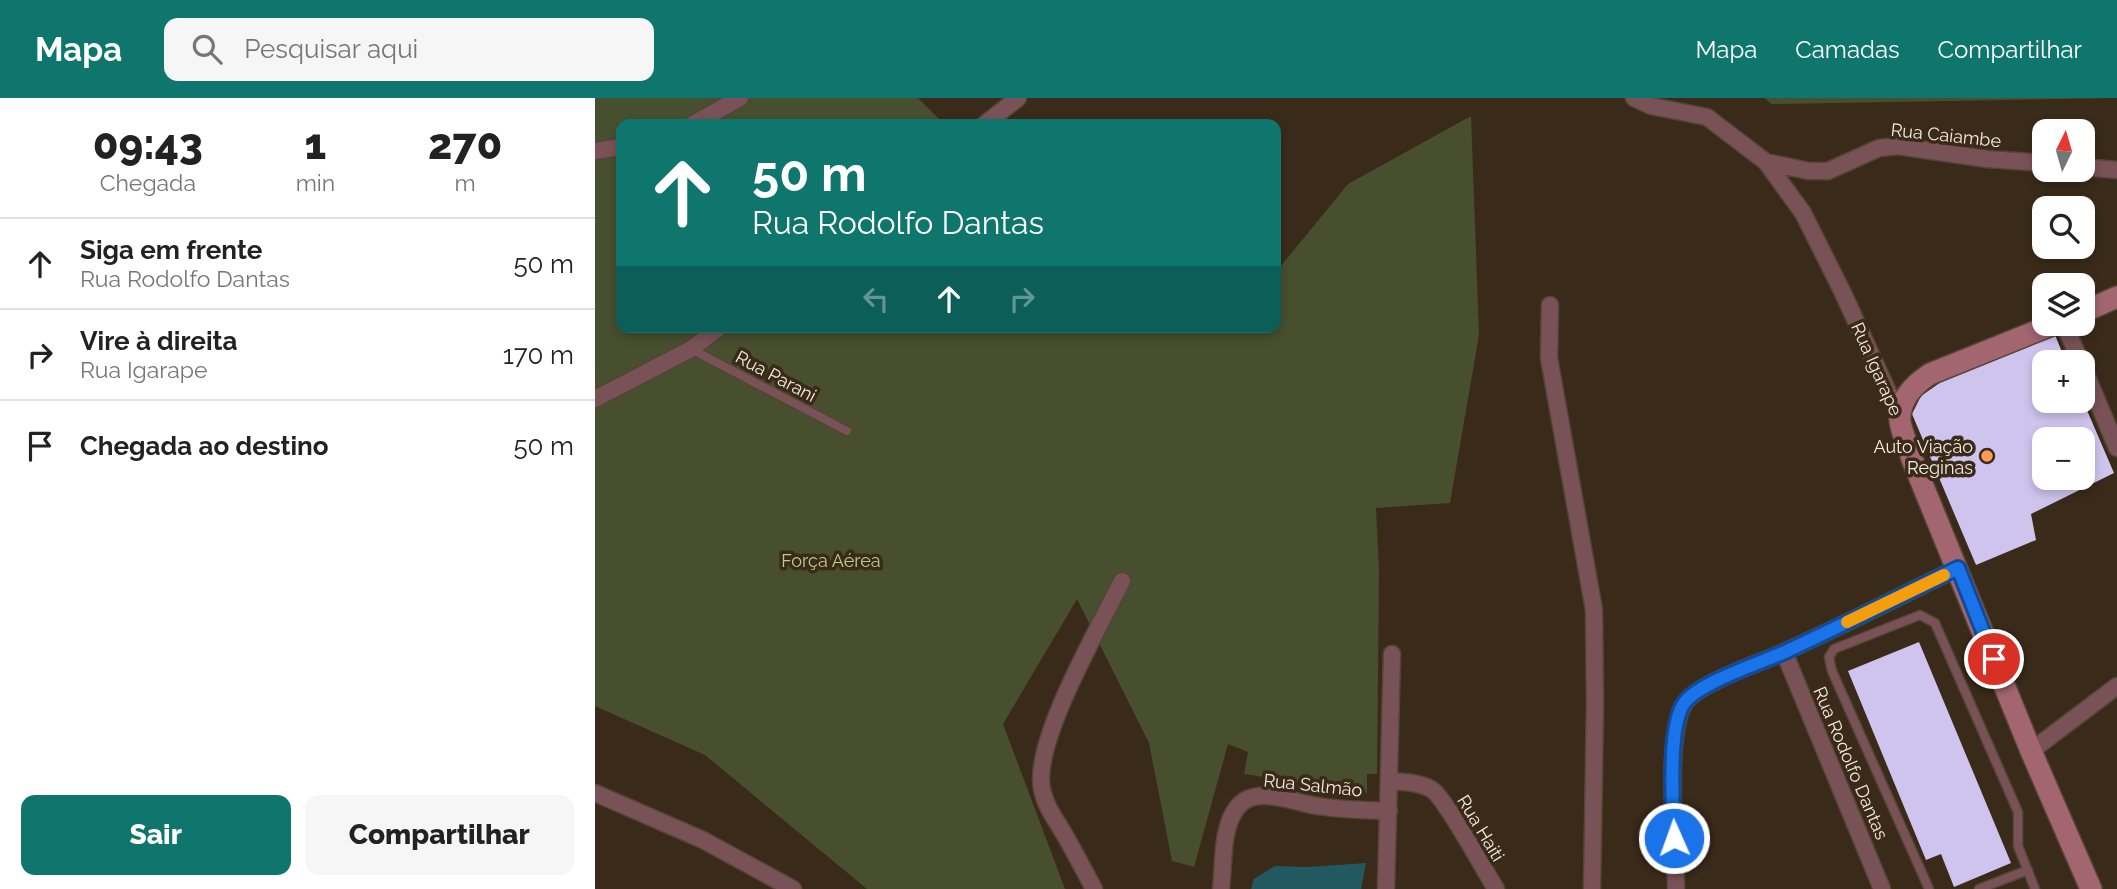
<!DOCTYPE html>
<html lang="pt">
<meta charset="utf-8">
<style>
body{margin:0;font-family:Raleway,sans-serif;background:#f6f6f6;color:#222;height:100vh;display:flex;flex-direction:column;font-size:26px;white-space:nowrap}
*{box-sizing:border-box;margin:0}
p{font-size:23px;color:#767676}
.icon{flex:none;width:38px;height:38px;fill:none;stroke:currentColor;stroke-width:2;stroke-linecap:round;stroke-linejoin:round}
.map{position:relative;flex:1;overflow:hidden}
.details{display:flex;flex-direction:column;background:#fff;width:595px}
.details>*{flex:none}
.top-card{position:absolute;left:21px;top:21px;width:665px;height:214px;border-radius:14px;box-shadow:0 4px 10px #0003;background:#0f766e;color:#fff;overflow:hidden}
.needle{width:46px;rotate:5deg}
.fabs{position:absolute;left:1437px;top:21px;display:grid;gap:14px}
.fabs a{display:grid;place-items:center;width:63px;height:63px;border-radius:14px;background:#fff;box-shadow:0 4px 10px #0003;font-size:35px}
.pin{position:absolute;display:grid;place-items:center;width:60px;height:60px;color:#fff;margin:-30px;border:4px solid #fff;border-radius:50%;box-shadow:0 2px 7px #0007}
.me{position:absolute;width:77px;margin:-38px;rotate:358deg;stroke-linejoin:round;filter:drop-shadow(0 0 5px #0008)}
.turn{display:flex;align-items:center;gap:24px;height:147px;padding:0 21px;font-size:32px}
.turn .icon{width:91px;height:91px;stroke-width:2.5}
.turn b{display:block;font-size:49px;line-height:60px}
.lanes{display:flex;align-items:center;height:66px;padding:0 21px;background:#0003;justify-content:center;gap:35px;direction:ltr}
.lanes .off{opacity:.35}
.eta{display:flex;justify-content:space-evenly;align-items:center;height:119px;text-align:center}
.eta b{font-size:42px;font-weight:800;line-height:49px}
.button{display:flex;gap:14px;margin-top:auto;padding:14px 21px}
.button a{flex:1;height:80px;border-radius:14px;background:#0f766e;color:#fff;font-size:28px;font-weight:800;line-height:80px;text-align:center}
.button a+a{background:#f6f6f6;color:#222}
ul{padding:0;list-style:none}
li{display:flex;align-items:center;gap:21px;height:91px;padding:0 21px;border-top:2px solid #e0e0e0}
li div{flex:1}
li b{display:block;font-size:26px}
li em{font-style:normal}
header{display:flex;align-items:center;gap:42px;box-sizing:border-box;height:98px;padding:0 35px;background:#0f766e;color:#fff}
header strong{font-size:33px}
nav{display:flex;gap:38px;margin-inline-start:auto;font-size:24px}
.search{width:490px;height:63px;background:#f6f6f6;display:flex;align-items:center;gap:18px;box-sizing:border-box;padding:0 24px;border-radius:14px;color:#767676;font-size:26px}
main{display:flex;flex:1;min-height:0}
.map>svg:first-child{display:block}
</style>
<header>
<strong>Mapa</strong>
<div class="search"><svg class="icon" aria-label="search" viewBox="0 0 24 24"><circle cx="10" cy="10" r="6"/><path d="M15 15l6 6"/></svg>Pesquisar aqui</div>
<nav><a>Mapa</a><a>Camadas</a><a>Compartilhar</a></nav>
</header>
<main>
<section class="details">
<div class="eta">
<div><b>09:43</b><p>Chegada</p></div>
<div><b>1</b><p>min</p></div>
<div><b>270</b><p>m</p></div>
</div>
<ul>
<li><svg class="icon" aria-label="ahead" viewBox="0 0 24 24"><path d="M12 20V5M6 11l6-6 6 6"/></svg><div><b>Siga em frente</b><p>Rua Rodolfo Dantas</p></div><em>50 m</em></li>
<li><svg class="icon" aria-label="right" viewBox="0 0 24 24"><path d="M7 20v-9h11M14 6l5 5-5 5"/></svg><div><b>Vire à direita</b><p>Rua Igarape</p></div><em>170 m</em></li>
<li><svg class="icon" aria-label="arrive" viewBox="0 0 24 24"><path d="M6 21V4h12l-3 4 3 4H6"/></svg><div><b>Chegada ao destino</b></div><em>50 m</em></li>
</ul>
<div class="button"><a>Sair</a><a>Compartilhar</a></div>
</section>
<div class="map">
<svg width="1522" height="791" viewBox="0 0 1522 791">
<rect width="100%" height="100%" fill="#3a2a19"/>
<path fill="#484f2f" d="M0,0H323L349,26H26V229H681V174L753,86L876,18L884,237L855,405L781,410L784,473L782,676H772V695L649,676L653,654L633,646L599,769L577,763L554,645L482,501L408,626L470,791H272L110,657L0,608Z
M1170,0H1522L1176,6Z"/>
<path fill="#22585f" d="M771,765L766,791H656L659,781L680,768L712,769Z"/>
<path fill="#cfc4ed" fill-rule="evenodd" d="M1460,237L1471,264H1449V303H1488L1519,375L1436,416L1441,442L1381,467L1317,316L1326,298L1346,284ZM1449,341H1488V380H1449Z
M1324,544L1416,765L1359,789L1346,756L1331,762L1253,573Z"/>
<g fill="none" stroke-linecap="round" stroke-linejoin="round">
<defs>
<path id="lane" d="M96,251L252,333
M1334,791L1237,573L1234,559L1239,551L1325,517L1340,525L1423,714V748L1440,791
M1384,791L1433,772"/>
<path id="street" d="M1039,0L1056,8L1112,19L1171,64L1208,115L1248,195L1304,318
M98,26L145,0
M390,26L423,0
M0,53L26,49
M1171,64L1214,73H1233L1284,50L1303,48L1392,61L1449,65
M1488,69L1522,72
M955,207L954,260L999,512L1000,607L997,791
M1469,226L1486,264
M1488,269L1522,350
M0,301L96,251L125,229
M1189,554L1287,791
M1436,653L1522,588
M794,683C808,684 823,684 836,691C850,699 889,772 901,791
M0,695L108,742L198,791
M499,791C489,772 479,753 468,734C460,721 450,707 447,691C437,645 505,528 527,483
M626,791C629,767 626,732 641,711C659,685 699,705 723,708C746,712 770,712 794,713
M791,791L797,556
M1081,791C1081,750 1069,636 1090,605C1103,585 1165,565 1189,554C1247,528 1305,498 1363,470"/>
<path id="secondary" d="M1488,214L1522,199
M1459,226L1335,276C1321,285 1307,299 1305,317C1303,326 1314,351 1317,361L1436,653L1496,791"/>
</defs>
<use href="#lane" stroke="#544535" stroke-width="11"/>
<use href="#street" stroke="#544535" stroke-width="19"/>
<use href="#secondary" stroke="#544535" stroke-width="24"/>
<use href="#lane" stroke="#795258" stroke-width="8"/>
<use href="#street" stroke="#795258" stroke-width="16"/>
<use href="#secondary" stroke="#a3656f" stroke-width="21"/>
</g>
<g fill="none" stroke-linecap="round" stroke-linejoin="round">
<defs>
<path id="route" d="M1079,740C1078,711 1072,626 1090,604C1106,584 1165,565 1190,554C1248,527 1305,498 1363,470L1399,561"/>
</defs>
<use href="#route" stroke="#114b97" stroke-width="18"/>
<use href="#route" stroke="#1a73e8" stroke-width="12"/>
<path stroke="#f59e0b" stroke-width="12" d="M1252,524L1349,477"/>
</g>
<circle fill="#fd9c55" stroke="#3a2a19" stroke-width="2.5" cx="1392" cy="358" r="7"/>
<g text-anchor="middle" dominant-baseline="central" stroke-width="7" stroke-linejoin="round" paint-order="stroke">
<g font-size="18" fill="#f4e9df" stroke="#3a2a19">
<text transform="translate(1351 37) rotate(6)">Rua Caiambe</text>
<text transform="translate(1282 271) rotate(66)">Rua Igarape</text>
<text transform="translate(181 278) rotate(28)">Rua Parani</text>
<text transform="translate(1256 665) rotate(67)">Rua Rodolfo Dantas</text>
<text transform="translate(718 687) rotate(6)">Rua Salmão</text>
<text transform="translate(886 730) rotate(59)">Rua Haiti</text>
</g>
<g font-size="18" fill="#f4e9df" stroke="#3a2a19" text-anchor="end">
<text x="1378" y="348">Auto Viação<tspan x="1378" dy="21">Reginas</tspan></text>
</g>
<g font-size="18" fill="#bccc8b" stroke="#3a2a19">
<text x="236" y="462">Força Aérea</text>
</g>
</g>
</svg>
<div class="fabs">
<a><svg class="needle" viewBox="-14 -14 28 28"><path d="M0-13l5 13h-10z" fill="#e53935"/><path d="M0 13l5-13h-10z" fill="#767676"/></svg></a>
<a><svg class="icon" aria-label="search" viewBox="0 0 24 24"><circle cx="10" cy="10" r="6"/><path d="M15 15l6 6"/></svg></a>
<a><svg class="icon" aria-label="layers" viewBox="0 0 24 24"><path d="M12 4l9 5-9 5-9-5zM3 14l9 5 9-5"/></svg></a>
<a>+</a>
<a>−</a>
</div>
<div class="pin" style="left:1399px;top:561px;background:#d93025"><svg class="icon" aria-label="arrive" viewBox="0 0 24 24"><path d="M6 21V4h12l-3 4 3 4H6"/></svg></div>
<svg class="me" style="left:1079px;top:740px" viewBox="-20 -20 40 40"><circle r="17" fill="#1a73e8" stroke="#fff" stroke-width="3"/><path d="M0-11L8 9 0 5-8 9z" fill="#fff"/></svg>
<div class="top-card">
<div class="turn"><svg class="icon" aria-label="ahead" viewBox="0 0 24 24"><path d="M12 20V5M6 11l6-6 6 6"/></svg><div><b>50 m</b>Rua Rodolfo Dantas</div></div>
<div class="lanes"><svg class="icon off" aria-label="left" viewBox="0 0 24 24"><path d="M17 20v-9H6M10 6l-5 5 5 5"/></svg><svg class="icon" aria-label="ahead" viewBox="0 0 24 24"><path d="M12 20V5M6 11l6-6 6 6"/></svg><svg class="icon off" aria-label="right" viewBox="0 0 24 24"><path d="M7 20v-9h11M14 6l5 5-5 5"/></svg></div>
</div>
</div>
</main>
